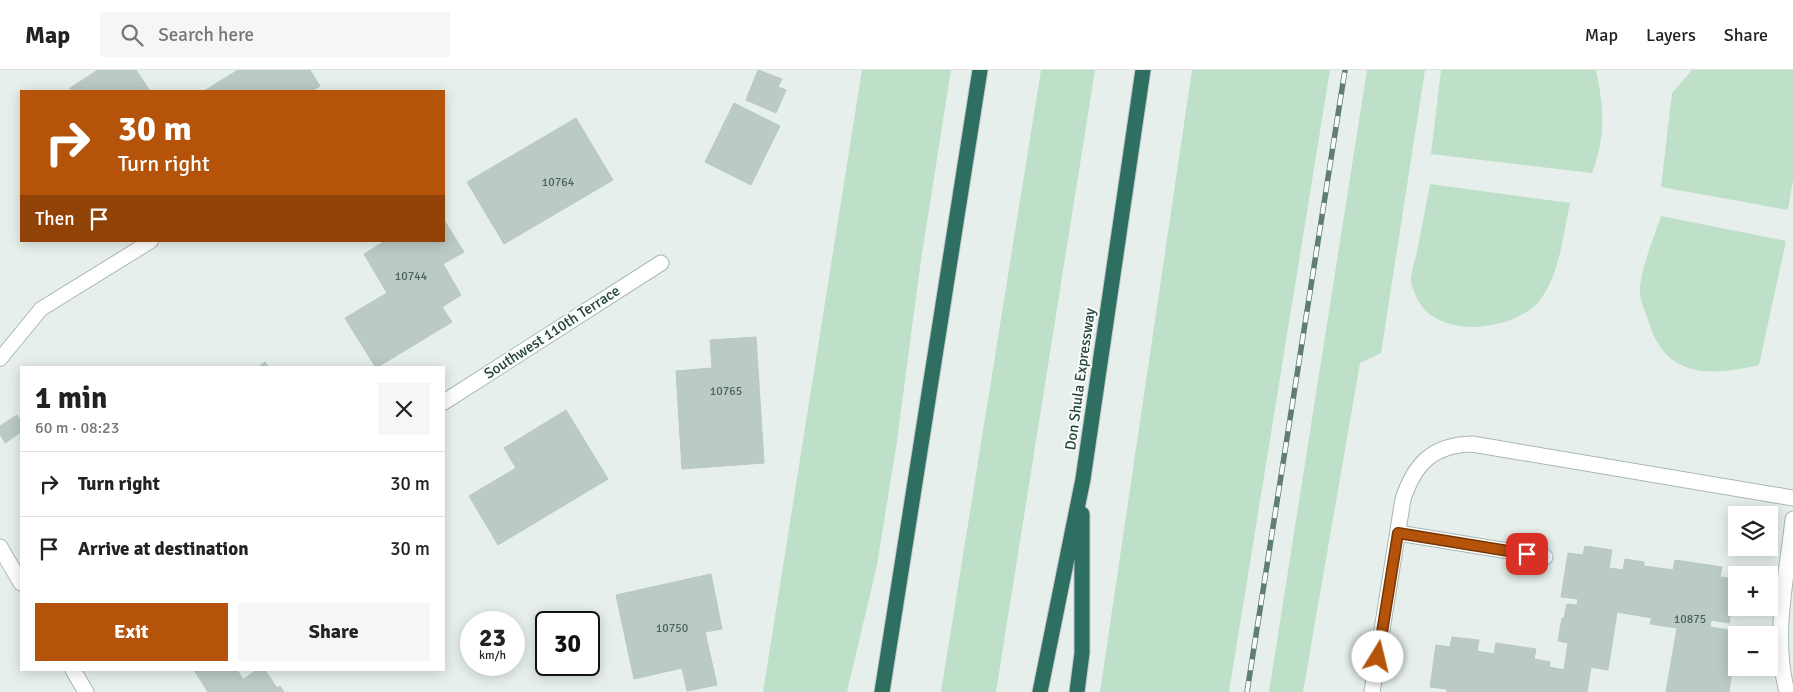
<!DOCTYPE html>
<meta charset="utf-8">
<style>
body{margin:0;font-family:Signika,sans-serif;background:#f6f6f6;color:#222;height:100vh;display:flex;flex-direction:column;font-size:19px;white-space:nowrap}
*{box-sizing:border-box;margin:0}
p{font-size:16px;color:#767676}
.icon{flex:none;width:28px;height:28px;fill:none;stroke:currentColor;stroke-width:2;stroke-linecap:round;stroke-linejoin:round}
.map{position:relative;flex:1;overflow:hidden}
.side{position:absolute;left:20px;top:296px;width:425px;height:305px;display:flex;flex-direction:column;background:#fff;border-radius:0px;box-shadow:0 2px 12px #0003}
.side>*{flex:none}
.banner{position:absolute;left:20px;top:20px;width:425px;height:152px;border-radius:0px;box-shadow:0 2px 12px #0003;background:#b45309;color:#fff;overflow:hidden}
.controls{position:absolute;left:1728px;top:436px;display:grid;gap:10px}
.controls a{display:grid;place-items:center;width:50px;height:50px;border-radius:0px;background:#fff;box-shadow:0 2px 12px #0003;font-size:25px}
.speed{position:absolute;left:460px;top:541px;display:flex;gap:10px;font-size:25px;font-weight:700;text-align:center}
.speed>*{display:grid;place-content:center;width:65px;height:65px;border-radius:50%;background:#fff;box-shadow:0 2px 12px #0003;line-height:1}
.speed small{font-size:12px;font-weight:400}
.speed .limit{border:2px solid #111;border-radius:8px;background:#fff;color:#111}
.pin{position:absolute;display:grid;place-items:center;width:42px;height:42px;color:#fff;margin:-21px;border-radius:10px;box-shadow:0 2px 8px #0006}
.me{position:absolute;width:55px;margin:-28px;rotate:9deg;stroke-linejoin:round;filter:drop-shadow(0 0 4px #0008)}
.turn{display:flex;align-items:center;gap:18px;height:105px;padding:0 15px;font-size:22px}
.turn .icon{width:65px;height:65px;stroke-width:2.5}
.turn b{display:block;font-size:35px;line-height:42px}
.then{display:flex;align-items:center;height:48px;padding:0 15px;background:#0003;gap:10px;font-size:19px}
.round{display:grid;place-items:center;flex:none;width:52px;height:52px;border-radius:0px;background:#f6f6f6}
.headline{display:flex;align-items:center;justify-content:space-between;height:85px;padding:0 15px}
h1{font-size:30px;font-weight:700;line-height:38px}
.primary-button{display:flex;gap:10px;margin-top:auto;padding:10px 15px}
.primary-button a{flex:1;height:58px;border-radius:0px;background:#b45309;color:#fff;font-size:20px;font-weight:700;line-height:58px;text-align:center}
.primary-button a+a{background:#f6f6f6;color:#222}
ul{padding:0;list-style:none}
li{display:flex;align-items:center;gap:15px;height:65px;padding:0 15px;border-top:1px solid #e0e0e0}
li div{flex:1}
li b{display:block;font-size:19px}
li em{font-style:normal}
header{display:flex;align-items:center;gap:30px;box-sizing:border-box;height:70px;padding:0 25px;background:#fff;border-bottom:1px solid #e0e0e0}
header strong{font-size:24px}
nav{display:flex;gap:28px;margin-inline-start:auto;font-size:18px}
.search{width:350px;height:45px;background:#f6f6f6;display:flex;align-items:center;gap:12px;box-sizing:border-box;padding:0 18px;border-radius:0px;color:#767676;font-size:19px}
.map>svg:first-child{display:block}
</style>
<header>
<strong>Map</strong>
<div class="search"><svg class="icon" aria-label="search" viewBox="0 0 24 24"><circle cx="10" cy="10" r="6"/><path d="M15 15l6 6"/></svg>Search here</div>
<nav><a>Map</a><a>Layers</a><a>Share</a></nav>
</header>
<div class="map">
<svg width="1793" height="622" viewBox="0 0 1793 622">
<rect width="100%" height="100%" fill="#e6efeb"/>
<path fill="#bfe0c8" d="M862,0H951L921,190L896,378L877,495L847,622H763Z
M1041,0H1095L996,622H941Z
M1192,0H1330L1229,622H1100Z
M1367,0H1425L1381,283L1360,293L1303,622H1269Z
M1441,0H1596C1604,38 1606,67 1592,103L1431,84Z
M1692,0H1793V110L1788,140L1661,117L1672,23Z
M1430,114L1570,133C1563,164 1560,204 1540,230C1514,263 1433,270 1416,226C1414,221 1411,216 1411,211C1411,202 1415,191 1417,182C1421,159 1426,137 1430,114Z
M1661,146L1786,171L1759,295C1711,306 1666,309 1649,253C1646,244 1641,233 1640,224C1639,201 1654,168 1661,146Z"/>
<path fill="#bbcac4" stroke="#b8c9c2" d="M98,0H136L150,21H72L70,18Z
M238,0H310L320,16L312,21H204Z
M758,0L782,9L778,17L786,20L776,43L746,30Z
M734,33L780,56L751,115L705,92Z
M576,48L613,110L504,174L467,112Z
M444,150L464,182L443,194L461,225L442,237L452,252L376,298L345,248L387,223L364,184L385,171H444Z
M756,267L764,393L682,399L676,301L712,298L710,270Z
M265,292L269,298H257Z
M566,340L608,409L498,475L469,426L516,398L504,378Z
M17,345L21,352V362L5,373L0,364V356Z
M1585,476L1612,480L1609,498L1623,500L1625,489L1644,492V496L1673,500L1675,490L1722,497L1720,507L1736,509L1729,553L1711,550L1710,557L1729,560L1727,574L1736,575L1729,622H1666L1677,558L1650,554L1652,548L1617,542L1608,600L1591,597L1587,622H1447V619L1430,617L1436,575L1450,577L1452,567L1479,570L1477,581L1494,584L1496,573L1536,579L1534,589L1550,592L1549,597L1564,600L1568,573L1558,571L1562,548H1564L1567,534L1577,535L1578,529L1561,527L1568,483L1583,485Z
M711,504L722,559L705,562L717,615L687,621L682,598L634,609L616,525Z
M194,600H237L243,609L257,600H265L277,618L280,616L284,622H208Z"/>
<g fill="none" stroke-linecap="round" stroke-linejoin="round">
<defs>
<path id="lane" d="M0,289L41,239L151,171"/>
<path id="street" d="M444,332L661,193
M1398,463L1545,487
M0,477L21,513
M73,600L86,622
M1372,622L1403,429C1415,393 1433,375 1472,374L1793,428
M1787,622C1772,566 1787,506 1793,449"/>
<path id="highway" d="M882,622L980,0
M1040,622L1083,409L1143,0
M1077,622L1082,583V444"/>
</defs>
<use href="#lane" stroke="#a8b8b2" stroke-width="16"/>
<use href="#street" stroke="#a8b8b2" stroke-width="17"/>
<use href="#highway" stroke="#c2cac8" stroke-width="17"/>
<use href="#lane" stroke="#fff" stroke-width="14"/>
<use href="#street" stroke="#fff" stroke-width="15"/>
<use href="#highway" stroke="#2f6f62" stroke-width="15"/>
<defs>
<path id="rail" d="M1247,622L1345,0"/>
</defs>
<use href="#rail" stroke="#5f7d75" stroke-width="5.5"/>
<use href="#rail" stroke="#f7fbf9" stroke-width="4" stroke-dasharray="11" stroke-linecap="butt"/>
</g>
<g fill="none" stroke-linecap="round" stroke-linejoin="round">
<defs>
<path id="route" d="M1378,587L1398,463L1527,484"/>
</defs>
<use href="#route" stroke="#753606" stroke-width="12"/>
<use href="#route" stroke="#b45309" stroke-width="9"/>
</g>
<g text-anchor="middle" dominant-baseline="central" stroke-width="4" stroke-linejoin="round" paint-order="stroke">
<g font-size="12" fill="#4a645c">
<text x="558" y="112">10764</text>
<text x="411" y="206">10744</text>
<text x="726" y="321">10765</text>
<text x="1690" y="549">10875</text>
<text x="672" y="558">10750</text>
</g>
<g font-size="15" fill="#24423a" stroke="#f7fbf9">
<text transform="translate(552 262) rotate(-33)">Southwest 110th Terrace</text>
<text transform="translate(1080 309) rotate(-82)">Don Shula Expressway</text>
</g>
</g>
</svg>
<div class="controls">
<a><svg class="icon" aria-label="layers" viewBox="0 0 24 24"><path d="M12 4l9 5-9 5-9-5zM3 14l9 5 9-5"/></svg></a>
<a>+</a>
<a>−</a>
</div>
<div class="speed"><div>23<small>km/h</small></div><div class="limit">30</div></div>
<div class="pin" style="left:1527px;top:484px;background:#d93025"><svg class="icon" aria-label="arrive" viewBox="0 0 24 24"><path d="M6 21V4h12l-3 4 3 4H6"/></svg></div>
<svg class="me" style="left:1378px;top:587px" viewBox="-20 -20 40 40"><circle r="19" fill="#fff"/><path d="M0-13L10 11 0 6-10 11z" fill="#b45309"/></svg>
<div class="banner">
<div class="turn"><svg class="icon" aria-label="right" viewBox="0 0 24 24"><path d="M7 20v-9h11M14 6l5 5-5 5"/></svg><div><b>30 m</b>Turn right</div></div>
<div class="then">Then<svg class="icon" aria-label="arrive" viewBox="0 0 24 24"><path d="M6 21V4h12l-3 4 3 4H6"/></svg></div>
</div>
<section class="side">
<div class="headline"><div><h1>1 min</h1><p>60 m · 08:23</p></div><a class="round"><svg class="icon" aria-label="close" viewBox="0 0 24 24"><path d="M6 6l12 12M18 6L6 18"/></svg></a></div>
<ul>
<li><svg class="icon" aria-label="right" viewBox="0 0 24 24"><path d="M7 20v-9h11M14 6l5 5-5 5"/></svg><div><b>Turn right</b></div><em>30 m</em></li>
<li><svg class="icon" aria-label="arrive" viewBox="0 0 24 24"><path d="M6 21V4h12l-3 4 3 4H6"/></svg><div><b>Arrive at destination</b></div><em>30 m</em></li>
</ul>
<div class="primary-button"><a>Exit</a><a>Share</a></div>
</section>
</div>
